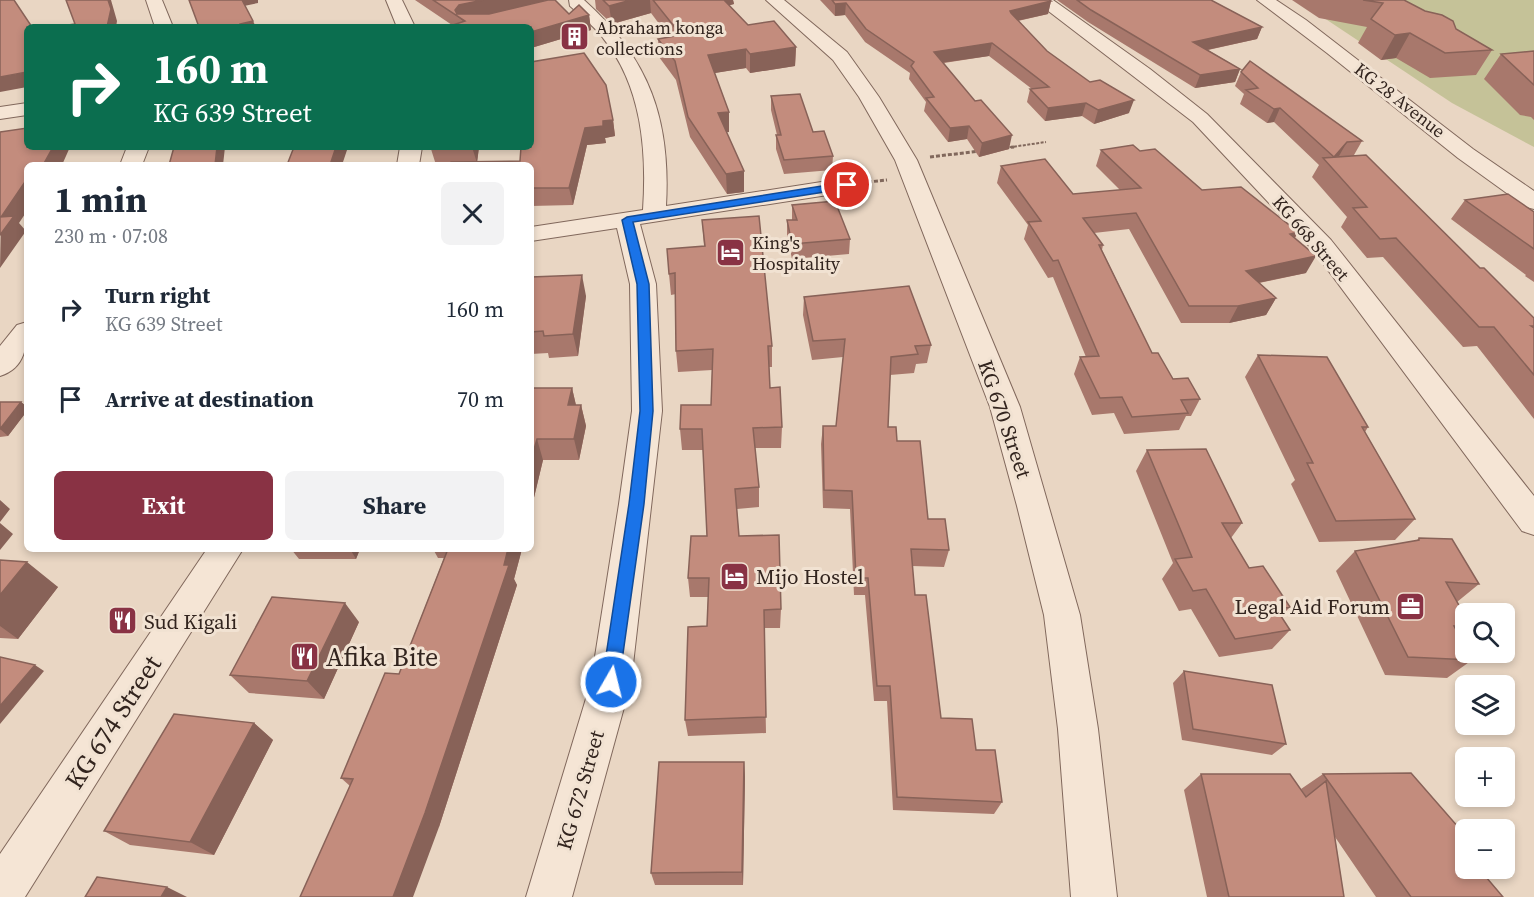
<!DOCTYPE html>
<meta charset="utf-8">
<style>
body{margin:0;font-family:"Source Serif 4",serif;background:#f2f2f3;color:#1f2937;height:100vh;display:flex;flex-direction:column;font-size:22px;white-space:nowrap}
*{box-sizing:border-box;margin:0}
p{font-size:20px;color:#747a83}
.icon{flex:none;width:33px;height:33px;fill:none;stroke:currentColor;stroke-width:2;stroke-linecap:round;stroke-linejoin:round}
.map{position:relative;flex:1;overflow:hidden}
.side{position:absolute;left:24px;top:162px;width:510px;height:390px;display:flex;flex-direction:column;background:#fff;border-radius:9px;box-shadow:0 3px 9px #0003}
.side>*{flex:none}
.guide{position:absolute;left:24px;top:24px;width:510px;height:126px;border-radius:9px;box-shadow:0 3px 9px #0003;background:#0b6e4f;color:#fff;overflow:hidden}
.controls{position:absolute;left:1455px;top:603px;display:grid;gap:12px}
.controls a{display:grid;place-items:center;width:60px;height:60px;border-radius:9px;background:#fff;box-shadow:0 3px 9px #0003;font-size:30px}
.pin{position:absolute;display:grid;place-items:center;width:51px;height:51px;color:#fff;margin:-26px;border:3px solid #fff;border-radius:50%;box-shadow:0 2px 6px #0007}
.me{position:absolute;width:66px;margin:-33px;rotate:8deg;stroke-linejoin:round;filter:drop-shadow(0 0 4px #0008)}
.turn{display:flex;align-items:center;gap:21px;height:126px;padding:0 30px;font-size:27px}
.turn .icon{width:78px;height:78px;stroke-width:2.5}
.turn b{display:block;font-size:42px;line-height:51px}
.round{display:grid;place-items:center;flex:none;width:63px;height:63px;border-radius:9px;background:#f2f2f3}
.headline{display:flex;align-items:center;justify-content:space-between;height:102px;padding:0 30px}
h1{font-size:36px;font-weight:700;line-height:45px}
.button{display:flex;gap:12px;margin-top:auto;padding:12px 30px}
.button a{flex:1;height:69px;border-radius:9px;background:#893244;color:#fff;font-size:24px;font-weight:700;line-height:69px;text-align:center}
.button a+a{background:#f2f2f3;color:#1f2937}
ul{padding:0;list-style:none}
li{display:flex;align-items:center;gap:18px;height:90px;padding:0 30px}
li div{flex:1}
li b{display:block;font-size:22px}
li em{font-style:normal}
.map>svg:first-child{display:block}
</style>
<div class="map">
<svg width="1534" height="897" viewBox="0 0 1534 897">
<rect width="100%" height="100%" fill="#e9d6c3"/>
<path fill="#c5c298" d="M1297,0H1534V147L1452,103Z"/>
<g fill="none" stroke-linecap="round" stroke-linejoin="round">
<defs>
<path id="minor" d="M146,0H162L173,27H155Z
M386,0H402L415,27H397Z
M569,0H584C649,58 671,119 666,206L847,178L855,180L858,185L855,190L847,192L640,224L656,284L662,411L631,682L572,897H526L591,682L619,504L632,411L630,284L617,228L531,241V227L643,210C647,151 642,86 603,38C594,26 581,16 570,6Z
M766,0H784L847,52L879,97L917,160L1020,407L1080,615L1098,729L1117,897H1071L1058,729L1044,615L1017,506L990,407L895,160L859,97L833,60Z
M1034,0H1053L1150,69L1207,114L1331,240L1534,496V535L1522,531L1313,250L1193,122Z
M1257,0H1276L1306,20L1473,149L1534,191V209L1526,207L1458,158L1327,53Z
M27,103V115L0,119V107Z
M127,147H149L142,165H120Z
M400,147H422L419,165H397Z
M27,322C27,345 26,368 0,376V346L17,325Z
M207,549H243L25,897H0V854Z"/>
</defs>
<use href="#minor" stroke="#81685c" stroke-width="2"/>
<path stroke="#81685c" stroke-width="2" stroke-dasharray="3 1.5" stroke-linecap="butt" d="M1005,148L1046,142"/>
<path stroke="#81685c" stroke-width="3" stroke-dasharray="4 2" stroke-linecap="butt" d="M1005,148L1014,147
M930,157L980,151
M868,182L887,180"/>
<use href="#minor" fill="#f5e5d5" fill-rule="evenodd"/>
</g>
<path fill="#a8786c" d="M415,0H544L569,14L589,15L591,30L531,48V27L452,25Z
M595,0H733L734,4L729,5L748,25L796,47L795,66L750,73L746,68L714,73L729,112V132H726L744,192L727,194L690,137L676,80L659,57L658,39L669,37L651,13L612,24L596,9Z
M820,0H1049L1051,1L1048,14L1018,21L1047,51L1129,113L1094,124L1082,116L1045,121L1027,102L1030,89H1032L989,56L944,63L1009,149L979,157L967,139L948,142L924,111L926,102L909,79L910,73L865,42L845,15L835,16Z
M1057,0H1211L1262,27L1257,39L1208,50L1240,69L1235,82L1195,88L1088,22Z
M1292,0H1404L1492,50L1476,75L1430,78L1396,58L1381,60L1358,43L1367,27L1319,18Z
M1534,51V120L1531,117L1520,115L1484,79L1501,54Z
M1241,72L1362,141L1354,155L1534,318V419L1477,346L1463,347L1383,257L1367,258L1341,227L1347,217L1312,177L1319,165L1274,122L1267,123L1240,104L1244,94L1235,86Z
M771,96L813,132L833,156L832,170L784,174L776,149V135H777L771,110Z
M613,120L615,136L605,138L606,143L587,145L573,205L531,206V165H436L431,149V147H479L477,162L520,161Z
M1101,150L1140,151L1202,190L1298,232L1295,238L1306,273L1259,283L1276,298L1266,315L1229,323H1181L1129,229L1094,233L1103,245L1102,250L1152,353L1173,379L1200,399L1191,416H1186L1179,430L1124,434L1114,413L1092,415L1074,374L1080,357H1086L1053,277L1048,278L1024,239L1028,225L997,183L1001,166L1073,194L1120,190L1096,166Z
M1465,200L1534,212V282L1525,276L1526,275L1451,219Z
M792,205L850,239L849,254L792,259L787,235V220H792Z
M702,220L772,346V367H769L770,388L782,427L781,448H755L759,487V507L737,509L739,536L781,609L780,628H764L766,733L688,736L685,720L707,626L708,597H690L688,578L707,536L703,450H682L680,429L711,405L712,370L678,372L676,351V294L671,295L669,274L704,246Z
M531,277L586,296L578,356L549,358L548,353L531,354Z
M804,297L931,345L927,363L916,364L914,373L890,375L888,427L897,441L928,519L949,550L944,567L912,566L915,595L941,718L976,750L1002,802L994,814L893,810L887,701H874L865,595H854L850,509L823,508L821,444L823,426H836L843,357L812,360L803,315Z
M1258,355L1368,427L1365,432L1415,519L1395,540L1319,542L1291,484L1295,480L1245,377Z
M531,388H572L576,405H581L586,426L579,460H543L531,510Z
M0,402H21L27,407V411L8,436L0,437Z
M1147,450L1242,523L1231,538L1249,568L1290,607L1281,616L1290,630L1272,649L1219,657L1191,609L1179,611L1162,579L1173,563L1136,471Z
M1419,538L1479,584L1457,602L1466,618V630L1459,636L1472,660L1447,678L1385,675L1336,571L1355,551L1416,541Z
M291,549H360L356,559H299Z
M433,549H522L514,579L517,585L439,827L350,786L341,778L399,674L444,558H438Z
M0,560L58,587L18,639L0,638Z
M359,622L324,699L249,693L230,675Z
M1184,671L1286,744L1272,755L1182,740L1173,683Z
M254,723L273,740L214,855L130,845L104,831Z
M744,762L745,777L743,885H655L651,873Z
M1201,774L1305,795L1301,789L1323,774L1480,870L1503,897H1376L1335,837L1344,897H1207L1184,790Z"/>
<path fill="#886258" d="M108,0H111L117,21L116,27H107Z
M242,0H258V3L244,6Z
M483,0H544V2L463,21L457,16L455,10L459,5Z
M631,0H650L651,13L612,24L609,6Z
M716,0H733L734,4L717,9Z
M1051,1L1048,14L1007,23L1010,11Z
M846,3L845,15L835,16V4Z
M589,15L591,30L531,48V32Z
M253,21L256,27H240V24Z
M1262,27L1257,39L1188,54L1193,42Z
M1410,33L1396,58L1381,60L1395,35Z
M992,43L989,56L933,64L934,52Z
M796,47L795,66L750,73V54Z
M746,49V68L709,74L708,55Z
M1240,69L1235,82L1195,88L1200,75Z
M27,72V87L0,92V77Z
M1134,100L1129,113L1094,124L1098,110Z
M1086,103L1082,116L1045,121L1048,108Z
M1280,108L1274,122L1267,123L1274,109Z
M729,112V132L719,133L718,113Z
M613,120L615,136L605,138L606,143L587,145L573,205L569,188L585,128L603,121Z
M969,126L967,139L948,142L950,128Z
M1012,135L1009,149L979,157L982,143Z
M1347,142L1339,156L1334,157Z
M53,147H70L62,165H43Z
M217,147H225L223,165H215Z
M336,147H348L342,165H330Z
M472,147H479L477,163Z
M744,171V192L727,194L726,174Z
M27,179V211L19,223L26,231L0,268L1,217Z
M1298,232L1288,249L1290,234Z
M1316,256L1306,273L1237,287L1246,271Z
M582,275L586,296L578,356L573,334Z
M1276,298L1266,315L1229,323L1238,306Z
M572,388L577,410L568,405Z
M21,402L27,407V411L8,436L0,429Z
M581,405L586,426L579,460L574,439Z
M537,439L543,460L531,510V460Z
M0,500L10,509L0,522Z
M0,523L13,534L0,550Z
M350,549H360L356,559Z
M508,549H522L514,579L517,585L439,827L413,897H393L504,565Z
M27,562L58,587L18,639L0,626V595Z
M345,603L359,622L324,699L307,681Z
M35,665L44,671L0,724V706Z
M254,723L273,740L214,855L190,842Z
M744,762L745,777L743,885L742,872Z
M167,887L187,897H161Z"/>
<path fill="#c38c7d" stroke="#886258" stroke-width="1.5" d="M0,0H14L32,27H27V72L0,77Z
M66,0H108L111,9L107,27H55L75,24Z
M189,0H242L253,21L240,24L241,27H199Z
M433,0H483L459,5L455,10L457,14H489L548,0H555L569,14L579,5L589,15L531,32V27H447L465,21Z
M603,0H631L609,6Z
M653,0H724L748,25L774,21L796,47L750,54L746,49L708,55L729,112L718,113L744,171L726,174L688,117L675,61L658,39L681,35Z
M832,0H1049L1051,1L1010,11L1011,13L1047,51L1090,82L1100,80L1134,100L1098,110L1086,103L1048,108L1030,89L1049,87L992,43L934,52L975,101L981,100L1012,135L982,143L969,126L950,128L926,98L934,97L911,66L914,62L866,29L846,3L835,4Z
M1077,0H1211L1262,27L1193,42L1240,69L1200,75L1091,10Z
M1363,0H1404L1425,11L1442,15L1453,21L1456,29L1492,50L1445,53L1410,33L1395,35L1371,19L1383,3Z
M1534,51V85L1501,54Z
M584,53L606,85L613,120L603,121V126L585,128L569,188H531V165H450L451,162L520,161L521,147H531V62Z
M1250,61L1362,141L1347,142L1334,157L1280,108L1274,109L1246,90L1258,88L1241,72Z
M800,94L813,132L824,131L833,156L784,160L776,135H781L771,96Z
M27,128V147H53L43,165H27V179L1,217L14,216L0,235V132Z
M1133,145L1140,151L1155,149L1202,190L1241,187L1298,232L1290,234L1316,256L1246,271L1276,298L1238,306H1189L1136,213L1083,218L1103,245H1099L1152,353H1158L1173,379L1188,378L1200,399L1181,400L1188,413L1132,417L1122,397L1100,398L1080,357L1099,356L1058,260L1053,261L1028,222L1041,221L1001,166L1045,159L1073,194L1141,188L1101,150Z
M174,147H217L215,165H169Z
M294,147H336L330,165H287Z
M431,147H451L431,149Z
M1366,155L1480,268H1484L1534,318V326H1531L1534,328V375L1494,327H1479L1396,238L1380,239L1353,208L1367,207L1323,158Z
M1508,194L1534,212V249L1465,200Z
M835,201L850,239L792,244L787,220H797L792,205Z
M759,216L772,346H768L770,388L780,387L782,427L753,428L759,487L735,489L739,536L779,535L781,609L764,610L766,717L685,720L688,627L707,626L709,578H688L691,536H707L702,429H680L681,405H711L713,349L676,351L675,273L669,274L667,249L705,246L702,220Z
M582,275L573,334L544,336L543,331L531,332V277Z
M909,286L931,345L915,346L918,354L891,357L888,427H896L897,441H920L928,519H945L949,550L911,549L915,595H926L941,718L972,719L976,750H995L1002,802L897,797L890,686H877L868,578H856L852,491L824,490L823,426H836L845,339L813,341L804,297Z
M1258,355L1327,357L1368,427H1362L1415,519L1336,521L1307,463H1313Z
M531,388H572L568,405H581L574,439H537L531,460Z
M0,402H21L0,429Z
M1206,449L1242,523H1222L1249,568L1263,566L1290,607L1277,610L1290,630L1235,639L1206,589L1193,591L1175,559L1192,557L1147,450Z
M1419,538L1452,539L1479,584L1446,582L1466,618V626H1454L1466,648V652H1468L1472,660L1408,657L1355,551L1419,540Z
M448,549H508L504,565H509L425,813L393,897H300L353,779L341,778L385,673L399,674Z
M0,560L27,562L0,595Z
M272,597L345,603L307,681L230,675Z
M0,657L35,665L0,706Z
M1184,671L1272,685L1286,744L1193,729Z
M174,714L254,723L190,842L104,831Z
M659,762H744L742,872L651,873Z
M1411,773L1466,836V868H1483L1480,870L1503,897H1411L1323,774Z
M1201,774H1290L1306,797L1326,781L1344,897H1229Z
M97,877L167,887L161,897H85Z"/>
<path fill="#1a73e8" stroke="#114b97" stroke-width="1.5" d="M847,182L852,185L850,188L633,222L649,284L653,411L644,504L619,682L617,687L611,690L605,687L602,682L629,504L640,411L637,284L622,220L627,217Z"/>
<defs>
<symbol id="building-square" viewBox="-11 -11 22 22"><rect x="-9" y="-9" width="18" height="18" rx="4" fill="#893244" stroke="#f1e2d2"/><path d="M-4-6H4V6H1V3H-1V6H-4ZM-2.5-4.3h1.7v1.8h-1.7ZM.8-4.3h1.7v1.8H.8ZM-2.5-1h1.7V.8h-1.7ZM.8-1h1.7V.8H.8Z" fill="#fff"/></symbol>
<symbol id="hotel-square" viewBox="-11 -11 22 22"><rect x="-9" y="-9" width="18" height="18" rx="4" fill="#893244" stroke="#f1e2d2"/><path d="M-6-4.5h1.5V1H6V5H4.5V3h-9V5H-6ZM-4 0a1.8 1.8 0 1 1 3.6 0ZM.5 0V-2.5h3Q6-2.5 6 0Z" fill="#fff"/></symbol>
<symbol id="office-square" viewBox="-11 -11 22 22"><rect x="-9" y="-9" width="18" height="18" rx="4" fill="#893244" stroke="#f1e2d2"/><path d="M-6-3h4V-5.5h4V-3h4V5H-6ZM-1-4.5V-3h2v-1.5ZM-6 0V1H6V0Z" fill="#fff"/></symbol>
<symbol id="restaurant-square" viewBox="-11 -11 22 22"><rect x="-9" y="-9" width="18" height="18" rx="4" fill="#893244" stroke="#f1e2d2"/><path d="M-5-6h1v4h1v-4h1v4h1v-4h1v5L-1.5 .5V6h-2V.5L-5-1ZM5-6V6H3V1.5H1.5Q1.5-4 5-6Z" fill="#fff"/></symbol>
</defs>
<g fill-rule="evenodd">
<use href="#building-square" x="558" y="20" width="33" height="33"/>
<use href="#hotel-square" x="714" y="236" width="33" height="33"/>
<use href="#hotel-square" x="718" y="560" width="33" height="33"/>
<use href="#office-square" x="1394" y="590" width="33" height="33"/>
<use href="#restaurant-square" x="106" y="604" width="33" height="33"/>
<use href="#restaurant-square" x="288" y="640" width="33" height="33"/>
</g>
<g text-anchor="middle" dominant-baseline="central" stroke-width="6" stroke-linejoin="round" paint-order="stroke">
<g font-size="18" fill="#32241e" stroke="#f1e2d2" text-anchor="start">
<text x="596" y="27">Abraham konga<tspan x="596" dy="21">collections</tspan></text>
<text x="752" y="242">King's<tspan x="752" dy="21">Hospitality</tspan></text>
</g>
<g font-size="18" fill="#32241e" stroke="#f1e2d2">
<text transform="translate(1400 100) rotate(38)">KG 28 Avenue</text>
<text transform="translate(1311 238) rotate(49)">KG 668 Street</text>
</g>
<g font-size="21" fill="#32241e" stroke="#f1e2d2">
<text transform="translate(1005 419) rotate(71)">KG 670 Street</text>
<text transform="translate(580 790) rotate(-74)">KG 672 Street</text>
</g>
<g font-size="21" fill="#32241e" stroke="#f1e2d2" text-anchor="start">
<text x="756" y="576">Mijo Hostel</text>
<text x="1390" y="606" text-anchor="end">Legal Aid Forum</text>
<text x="144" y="621">Sud Kigali</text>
</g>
<g font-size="26" fill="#32241e" stroke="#f1e2d2" text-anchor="start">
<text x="326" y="657">Afika Bite</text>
</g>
<g font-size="26" fill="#32241e" stroke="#f1e2d2">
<text transform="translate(113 722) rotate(-57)">KG 674 Street</text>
</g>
</g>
</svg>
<div class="controls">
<a><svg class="icon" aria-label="search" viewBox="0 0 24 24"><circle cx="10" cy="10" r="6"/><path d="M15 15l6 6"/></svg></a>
<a><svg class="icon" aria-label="layers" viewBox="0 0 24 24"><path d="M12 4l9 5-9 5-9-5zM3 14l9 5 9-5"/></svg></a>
<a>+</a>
<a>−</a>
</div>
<div class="pin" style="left:847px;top:185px;background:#d93025"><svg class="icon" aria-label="arrive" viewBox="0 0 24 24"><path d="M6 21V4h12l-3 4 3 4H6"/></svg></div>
<svg class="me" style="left:611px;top:682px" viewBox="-20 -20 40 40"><circle r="17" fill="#1a73e8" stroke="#fff" stroke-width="3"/><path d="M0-11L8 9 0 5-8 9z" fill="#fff"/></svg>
<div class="guide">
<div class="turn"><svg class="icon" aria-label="right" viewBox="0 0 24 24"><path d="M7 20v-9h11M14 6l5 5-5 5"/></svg><div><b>160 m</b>KG 639 Street</div></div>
</div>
<section class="side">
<div class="headline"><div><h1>1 min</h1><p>230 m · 07:08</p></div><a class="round"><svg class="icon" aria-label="close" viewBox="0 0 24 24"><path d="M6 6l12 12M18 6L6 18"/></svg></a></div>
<ul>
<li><svg class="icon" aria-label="right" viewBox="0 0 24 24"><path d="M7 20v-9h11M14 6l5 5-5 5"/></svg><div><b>Turn right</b><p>KG 639 Street</p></div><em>160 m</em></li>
<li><svg class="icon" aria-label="arrive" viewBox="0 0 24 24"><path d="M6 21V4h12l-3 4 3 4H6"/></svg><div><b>Arrive at destination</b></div><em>70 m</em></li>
</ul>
<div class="button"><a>Exit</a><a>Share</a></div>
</section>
</div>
